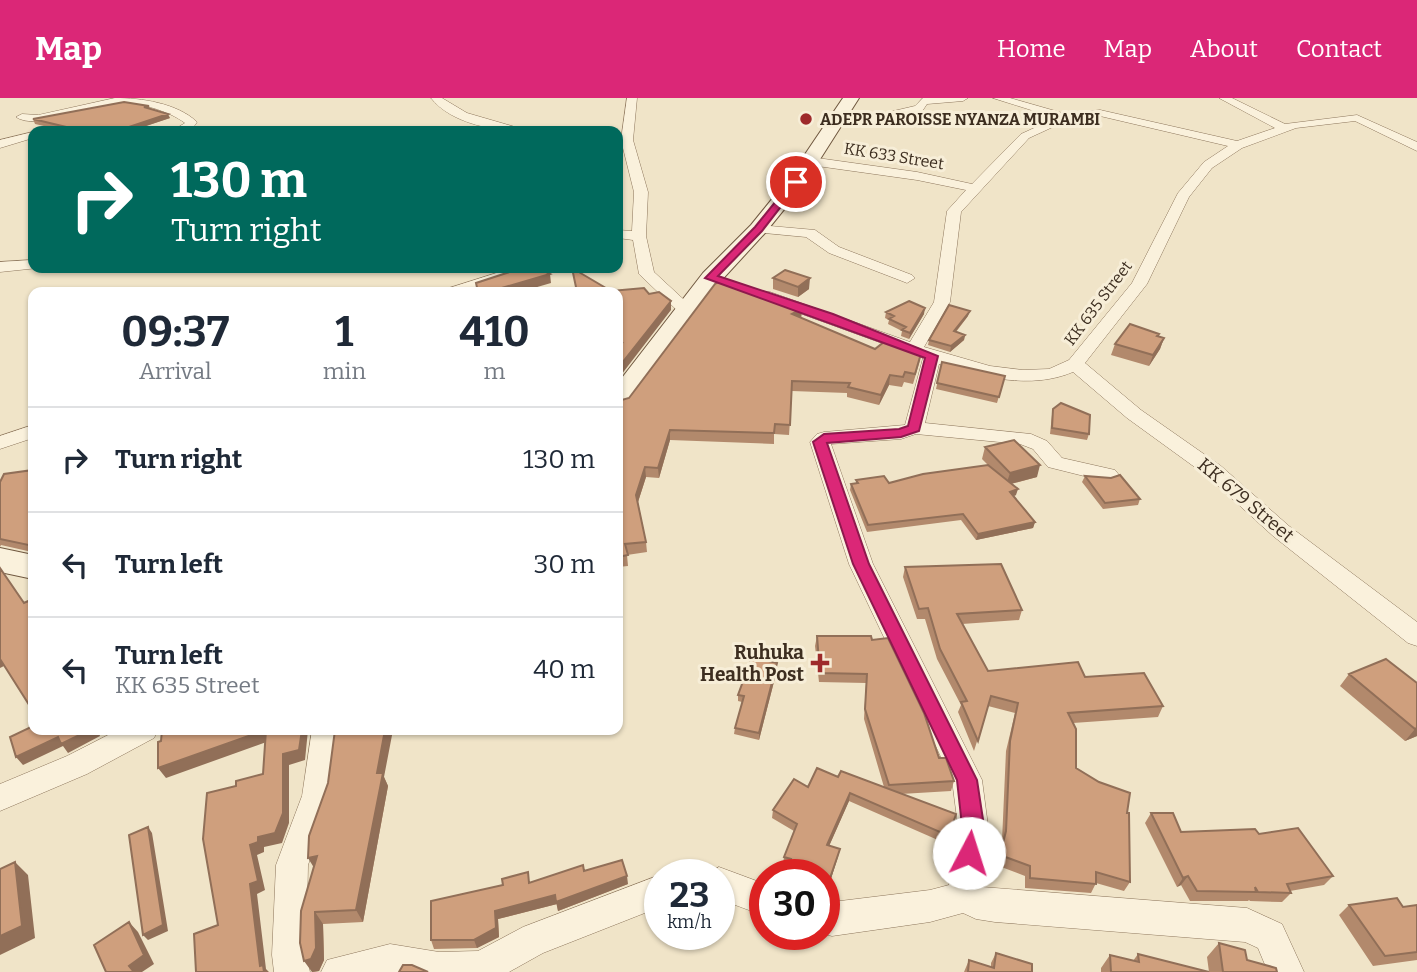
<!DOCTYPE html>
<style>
body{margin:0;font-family:Bitter,serif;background:#f6f6f7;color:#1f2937;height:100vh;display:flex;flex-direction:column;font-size:26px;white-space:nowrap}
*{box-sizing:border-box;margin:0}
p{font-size:23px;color:#747a83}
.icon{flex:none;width:38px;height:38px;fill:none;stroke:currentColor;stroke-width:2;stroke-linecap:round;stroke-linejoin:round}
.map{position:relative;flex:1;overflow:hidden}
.details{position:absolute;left:28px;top:189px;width:595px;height:448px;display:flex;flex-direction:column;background:#fff;border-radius:14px;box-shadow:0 2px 5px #0004}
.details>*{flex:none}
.hud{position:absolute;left:28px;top:28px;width:595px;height:147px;border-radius:14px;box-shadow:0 2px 5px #0004;background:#00695c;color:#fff;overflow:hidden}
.speed{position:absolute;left:644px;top:761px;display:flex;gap:14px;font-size:35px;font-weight:700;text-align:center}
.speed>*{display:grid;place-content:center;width:91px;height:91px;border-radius:50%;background:#fff;box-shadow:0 2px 5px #0004;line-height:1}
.speed small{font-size:18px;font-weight:400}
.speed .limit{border:10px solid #d22;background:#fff;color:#111}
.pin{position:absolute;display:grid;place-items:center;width:60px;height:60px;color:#fff;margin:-30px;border:4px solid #fff;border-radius:50%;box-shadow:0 2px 7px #0007}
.me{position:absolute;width:77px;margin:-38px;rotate:5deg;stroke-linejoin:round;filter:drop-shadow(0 0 5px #0008)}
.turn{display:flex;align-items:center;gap:24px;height:147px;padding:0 28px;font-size:32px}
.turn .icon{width:91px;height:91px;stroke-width:2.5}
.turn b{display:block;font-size:49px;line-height:60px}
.eta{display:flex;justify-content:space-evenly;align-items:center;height:119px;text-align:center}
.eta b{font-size:42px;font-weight:700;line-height:49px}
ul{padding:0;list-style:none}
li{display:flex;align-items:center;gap:21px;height:105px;padding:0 28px;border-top:2px solid #e0e1e3}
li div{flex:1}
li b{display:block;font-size:26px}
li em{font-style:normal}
header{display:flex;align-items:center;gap:42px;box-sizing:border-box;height:98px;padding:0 35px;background:#db2777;color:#fff}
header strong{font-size:33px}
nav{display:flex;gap:38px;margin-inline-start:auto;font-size:24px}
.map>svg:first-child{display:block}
</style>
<header>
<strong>Map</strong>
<nav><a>Home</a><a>Map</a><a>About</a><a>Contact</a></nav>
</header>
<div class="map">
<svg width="1417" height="874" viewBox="0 0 1417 874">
<rect width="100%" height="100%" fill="#f0e4c8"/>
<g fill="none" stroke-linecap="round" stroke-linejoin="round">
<defs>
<path id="street" d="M115,0C141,0 177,5 197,24C192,34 182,33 172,33L185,25C169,13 138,3 118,6C94,9 36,33 16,19L22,16L38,17Z
M431,0H442L467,15L529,33C497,34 451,26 431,0Z
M627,0H637L633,42L648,94L646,138L654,174L694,211L696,214L694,217H682L639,176L633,142L618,140V132L632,133L634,94L621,42Z
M923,0H968L963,3L927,6L923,12C903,17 847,34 830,23L836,20L872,18L915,8Z
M993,0H1010L1066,16L1100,12L1237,43L1275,30L1219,0H1232L1285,26L1357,17L1417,44V53L1355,23L1296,30L1242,50L1212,70L1189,99L1147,186L1085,265L1141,312L1221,368L1289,428L1417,524V548L1408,545L1273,438L1207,378L1127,320L1073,274C1031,292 981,279 939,266L925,325L1031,336L1047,343L1062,360L1115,372L1119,377L1115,382L1108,384L1048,369L1033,351L1020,346L916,336L901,341L831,346L873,466L982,682L988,728L982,789L1247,810L1282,826L1304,874H1268L1258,850L1245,844L995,824L976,821L963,815L930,824L832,838L824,836V803L832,804L930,792L949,787L958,728L952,682L849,466L810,344L817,336L824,334L905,327L923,260L758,200L756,197L758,194H770L910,244L934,204L947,113L966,92L917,82L810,67L804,63L810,59L917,74L972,86L1021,36L1056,20ZM1100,18L1228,48L1204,64L1178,95L1132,185L1069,262L1049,271L1023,272L990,268L924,249L950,204L961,114L1029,40L1068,22Z
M33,34V40L0,50V42Z
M758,127L815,132L839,149L912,177L915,180L907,185L902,183L829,155L806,139L753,134L751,131Z
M33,162V170H38L0,174V164Z
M512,170H535L532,173L467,194H444L446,191Z
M33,327V340L0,351V338Z
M118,632H158L154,640L87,676L0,713V686L67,658Z
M312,632H340L332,698L308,767L306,857L310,874H274L272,857L276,767L302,698Z
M719,769L765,786V818L719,801V777H706Z
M660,777V809L543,855L509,874H321L327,862L390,846L439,854L478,853L523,829Z"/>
<path id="secondary" d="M843,0H859L803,88L765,135L719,185L628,309L618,311V285L703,175L751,127L789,80Z
M0,450L33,457V481L0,474Z"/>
</defs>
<use href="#street" stroke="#8d765c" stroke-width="1"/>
<use href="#secondary" stroke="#6f573f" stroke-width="2"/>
<use href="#street" fill="#faf1dc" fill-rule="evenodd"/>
<use href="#secondary" fill="#faf1dc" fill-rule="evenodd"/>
</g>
<path fill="#b2896c" d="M149,8L150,11L170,20L131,33H66L35,26L33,21Z
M773,180L809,191L798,199L773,191Z
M802,211L801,220L875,251L920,262L913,286L904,284L902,289L889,287L879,307L847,299V295L792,293L789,337L774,336V346L670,342L659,380L646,379L638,404L646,444L647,454L627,457L628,468L618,469V303L629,300Z
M886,214L924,216L909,241L901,238L902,233L888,226L889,222L885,220Z
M968,218L956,234L965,237L964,242L950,254L928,247L929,242Z
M1158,238L1164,240L1160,251L1149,268L1111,257L1115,246Z
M942,264L1005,278L997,305L936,291Z
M1053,311L1089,336L1087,342L1050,336L1052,317Z
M985,349L1037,379L1011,386L1016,397L1014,398L1035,424L1033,430L976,442L961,422L867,434L850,392L851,386L856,385V382L889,385L988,367L982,361Z
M33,372V456L32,454L1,447L0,449V384Z
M1085,378L1111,380L1140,401L1138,407L1103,411L1082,384Z
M905,469L1022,512L1019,522L962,526L988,573L1085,579L1163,608L1158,619L1073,625L1076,670L1127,715L1130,784L1124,793L1096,785L1091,795L1025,790V778L996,767L1002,743L1006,653L1015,615L988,608L974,653L958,614L961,607L937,561L925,521H917L903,479Z
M817,538L872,542L954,683L951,693L901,696L956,716L947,746L849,703L829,748L840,751L828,790L824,789V777H786L788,768L783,766L784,759L794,733L772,720L773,712L808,689L838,679L884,689L864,621L866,585L819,584L815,548Z
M777,565V572L759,642L734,636L735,630L742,604L738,603V597Z
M1349,576L1417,585V638L1405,643L1340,588Z
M384,679L388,688L363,824L323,826L324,862L319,873L312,874L314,769Z
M1151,715L1181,734L1259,736L1333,778L1324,787L1290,793L1291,795L1282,804L1250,803L1249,802L1248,803H1190L1181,787L1177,789L1145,725Z
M584,773L628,786L558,813L557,806L498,821L499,839L477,850L434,851L431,842L530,785Z
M1349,807L1403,809L1417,807V862L1373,868L1339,817Z
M1219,845L1247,862L1277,874H1209L1207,859Z
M996,855L1032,874H964L969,862L991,869V865Z
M1138,856L1209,874H1101V870L1110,857L1133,863Z"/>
<path fill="#916f58" d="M168,16L170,20L131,33H117Z
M550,176L551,185L520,194H488Z
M810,180L809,191L798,199V189Z
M671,203V212L618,281V270Z
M925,210L924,216L909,241L910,235Z
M802,211L801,221L792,216Z
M970,213L968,218L952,238L954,233Z
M965,237L964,242L950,254L951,248Z
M1164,240L1160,251L1149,268L1153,257Z
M890,277L889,287L879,307L881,297Z
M670,332V342L659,380L658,370Z
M1040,367L1037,379L1006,387L1010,375Z
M645,369L646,379L637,407L636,397Z
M1018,391L1016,397L1008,400L1010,394Z
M1035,424L1033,430L976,442L978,436Z
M0,560L6,567L0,570Z
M777,565V572L759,642V635Z
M1417,630V638L1405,643L1415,631Z
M90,632H98L100,638L68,655L63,648L23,667L16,659L58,639Z
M265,632L272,642L166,680L158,670Z
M302,632H308L305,662L289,667V725L282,745L264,749V754L257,757L265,792L257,796L266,871L269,874H264L260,868L250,786V747L258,739L283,656Z
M385,632H393L384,679L388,688L363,824L356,812L377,675Z
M850,695L849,703L826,755L827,747Z
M148,729L152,735L168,833L148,842L143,837Z
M840,751L838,759L828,790L829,783Z
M317,758L316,773L308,760Z
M15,764L28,777L35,840L0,857V838Z
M627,778L628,786L558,813L556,804Z
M1188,778L1181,787L1177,789L1183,780Z
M555,797L557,806L498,821L499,839L477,850L474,842L495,813Z
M315,814L323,826L324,862L319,873L312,874L304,863Z
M129,824L138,834L154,866L142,874H134L129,868Z"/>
<path fill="#cf9f7d" stroke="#916f58" stroke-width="2" d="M124,4L149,8L144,9L168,16L117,33H83L33,21Z
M522,170H538L550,176L488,194H478L476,185Z
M572,170L611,193L644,190L649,196L659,194L671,203L618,270V249L622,245L618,244V194H577Z
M785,172L810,180L798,189L773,180Z
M722,182L782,202L802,211L792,216L875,251L889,240L922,252L915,276L905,274L903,279L890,277L881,297L848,289L850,285L792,283L790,327L775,326L774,335L670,332L658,370L645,369L636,397L646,444L625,446L628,457L618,459V303L629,300L715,186Z
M909,203L925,210L910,235L902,232L906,229L889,221L894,218L886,214Z
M949,207L970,213L954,233L965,237L951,248L929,242Z
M1130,226L1159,236L1157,238L1164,240L1153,257L1115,246Z
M942,264L1005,278L999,299L937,285Z
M1061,305L1090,317L1089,336L1052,330L1053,311Z
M1014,342L1040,367L1010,375L985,349Z
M988,367L1018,391L1010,394L1035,424L978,436L963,416L868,427L851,386L858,385L856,382L884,378L889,385L923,376Z
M33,372V452L31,453L29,447L0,441V384L4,376Z
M1120,377L1140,401L1105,405L1085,378L1111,380Z
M1001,466L1022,512L957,516L988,573L1078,564L1085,579L1144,575L1163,608L1068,615L1076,631V670L1099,684L1130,695L1127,715H1129L1130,784L1096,774V786L1030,780V768L1000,757L1006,733L1010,643L1018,605L991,598L978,643L961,604L967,603L940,551L928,510L919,511L905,469Z
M0,470L24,505L28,503L33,512V613L0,561Z
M817,538H871L872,542L888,540L924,615L939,660H946L954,683L889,687L865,611L867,576L820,575Z
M752,559L777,565L759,635L735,630L744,598L738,597Z
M1386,561L1417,585V630L1415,631L1349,576Z
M33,628V632H90L61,646L58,639L16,659L10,639Z
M162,632H265L158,670V644L161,643Z
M266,632H302L299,652L283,656V715L275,735L258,739V744L250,747L258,783L250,786L260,868L263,867L264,874H196L194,836L218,827L203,741L207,695L236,688V683L263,676Z
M335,632H385L377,675H383L356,812L315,814L316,850L311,861L304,863L300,845L301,813L317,758L308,760L309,738L328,685Z
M817,670L838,679L841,673L956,716L949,738L850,695L827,747L840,751L829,783L824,781V777H792L786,775L791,761L784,759L797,726L773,712L794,681L808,689Z
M1151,715H1173L1181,734L1255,731L1259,736L1298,730L1333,778L1287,786L1291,795L1258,794L1255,789L1256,794L1197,793L1188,778L1183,780Z
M148,729L163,827L143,837L129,737Z
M622,762L627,778L556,804L555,797L495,813L496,830L474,842H431V803L503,787L502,781L528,774L529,785L583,767L584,773Z
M15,764L22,828L0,838V771Z
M1397,800L1403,809L1417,807V854L1385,858L1349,807Z
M129,824L144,857L129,868L134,874H106L94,847Z
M1219,845L1245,852L1247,862L1276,870L1277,874H1223Z
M996,855L1032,866V874H968L969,862L994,870Z
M1138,856L1209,874H1111L1110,857L1139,864Z
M403,867H412L428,874H399Z"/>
<path fill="#db2777" stroke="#8e194d" stroke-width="2" d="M793,82L800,84L762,133L718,178L833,216L938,258L919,333L901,339L827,345L869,466L977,682L984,728L977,762L969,765L961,762L958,755L962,728L957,682L853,466L813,344L824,336L899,331L908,328L925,260L705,180L755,129Z"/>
<g fill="#9e2a2b" stroke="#f7eed8" stroke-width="2.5">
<circle cx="806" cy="21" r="7"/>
<path d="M816.5 554.5h7v7h7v7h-7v7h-7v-7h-7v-7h7z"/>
</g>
<g text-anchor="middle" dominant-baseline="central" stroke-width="6" stroke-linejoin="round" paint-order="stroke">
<g font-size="16" font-weight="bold" fill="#3d2e20" stroke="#f7eed8" text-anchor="start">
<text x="820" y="21">ADEPR PAROISSE NYANZA MURAMBI</text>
</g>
<g font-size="16" fill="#3d2e20" stroke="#f7eed8">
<text transform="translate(894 58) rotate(9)">KK 633 Street</text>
<text transform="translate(1098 205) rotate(-53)">KK 635 Street</text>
</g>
<g font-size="19" fill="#3d2e20" stroke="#f7eed8">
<text transform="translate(1246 402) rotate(40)">KK 679 Street</text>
</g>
<g font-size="19" font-weight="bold" fill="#3d2e20" stroke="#f7eed8" text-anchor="end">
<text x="804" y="554">Ruhuka<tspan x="804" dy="22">Health Post</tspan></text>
</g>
</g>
</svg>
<div class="speed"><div>23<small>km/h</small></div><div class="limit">30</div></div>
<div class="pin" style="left:796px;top:84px;background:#d93025"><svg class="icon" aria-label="arrive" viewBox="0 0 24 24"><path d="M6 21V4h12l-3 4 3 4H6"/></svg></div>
<svg class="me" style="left:969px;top:755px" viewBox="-20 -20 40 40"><circle r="19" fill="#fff"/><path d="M0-13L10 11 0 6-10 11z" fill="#db2777"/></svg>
<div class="hud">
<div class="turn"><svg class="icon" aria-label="right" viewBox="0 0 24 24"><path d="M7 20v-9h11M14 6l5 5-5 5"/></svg><div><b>130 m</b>Turn right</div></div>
</div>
<section class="details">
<div class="eta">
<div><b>09:37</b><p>Arrival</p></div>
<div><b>1</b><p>min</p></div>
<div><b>410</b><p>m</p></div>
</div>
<ul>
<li><svg class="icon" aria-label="right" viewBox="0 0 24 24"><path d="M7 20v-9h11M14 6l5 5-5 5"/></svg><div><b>Turn right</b></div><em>130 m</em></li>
<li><svg class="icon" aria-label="left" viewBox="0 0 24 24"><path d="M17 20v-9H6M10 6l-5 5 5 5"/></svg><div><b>Turn left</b></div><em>30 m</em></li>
<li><svg class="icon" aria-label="left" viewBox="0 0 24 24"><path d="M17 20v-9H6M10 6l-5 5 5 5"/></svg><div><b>Turn left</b><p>KK 635 Street</p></div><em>40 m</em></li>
</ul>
</section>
</div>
